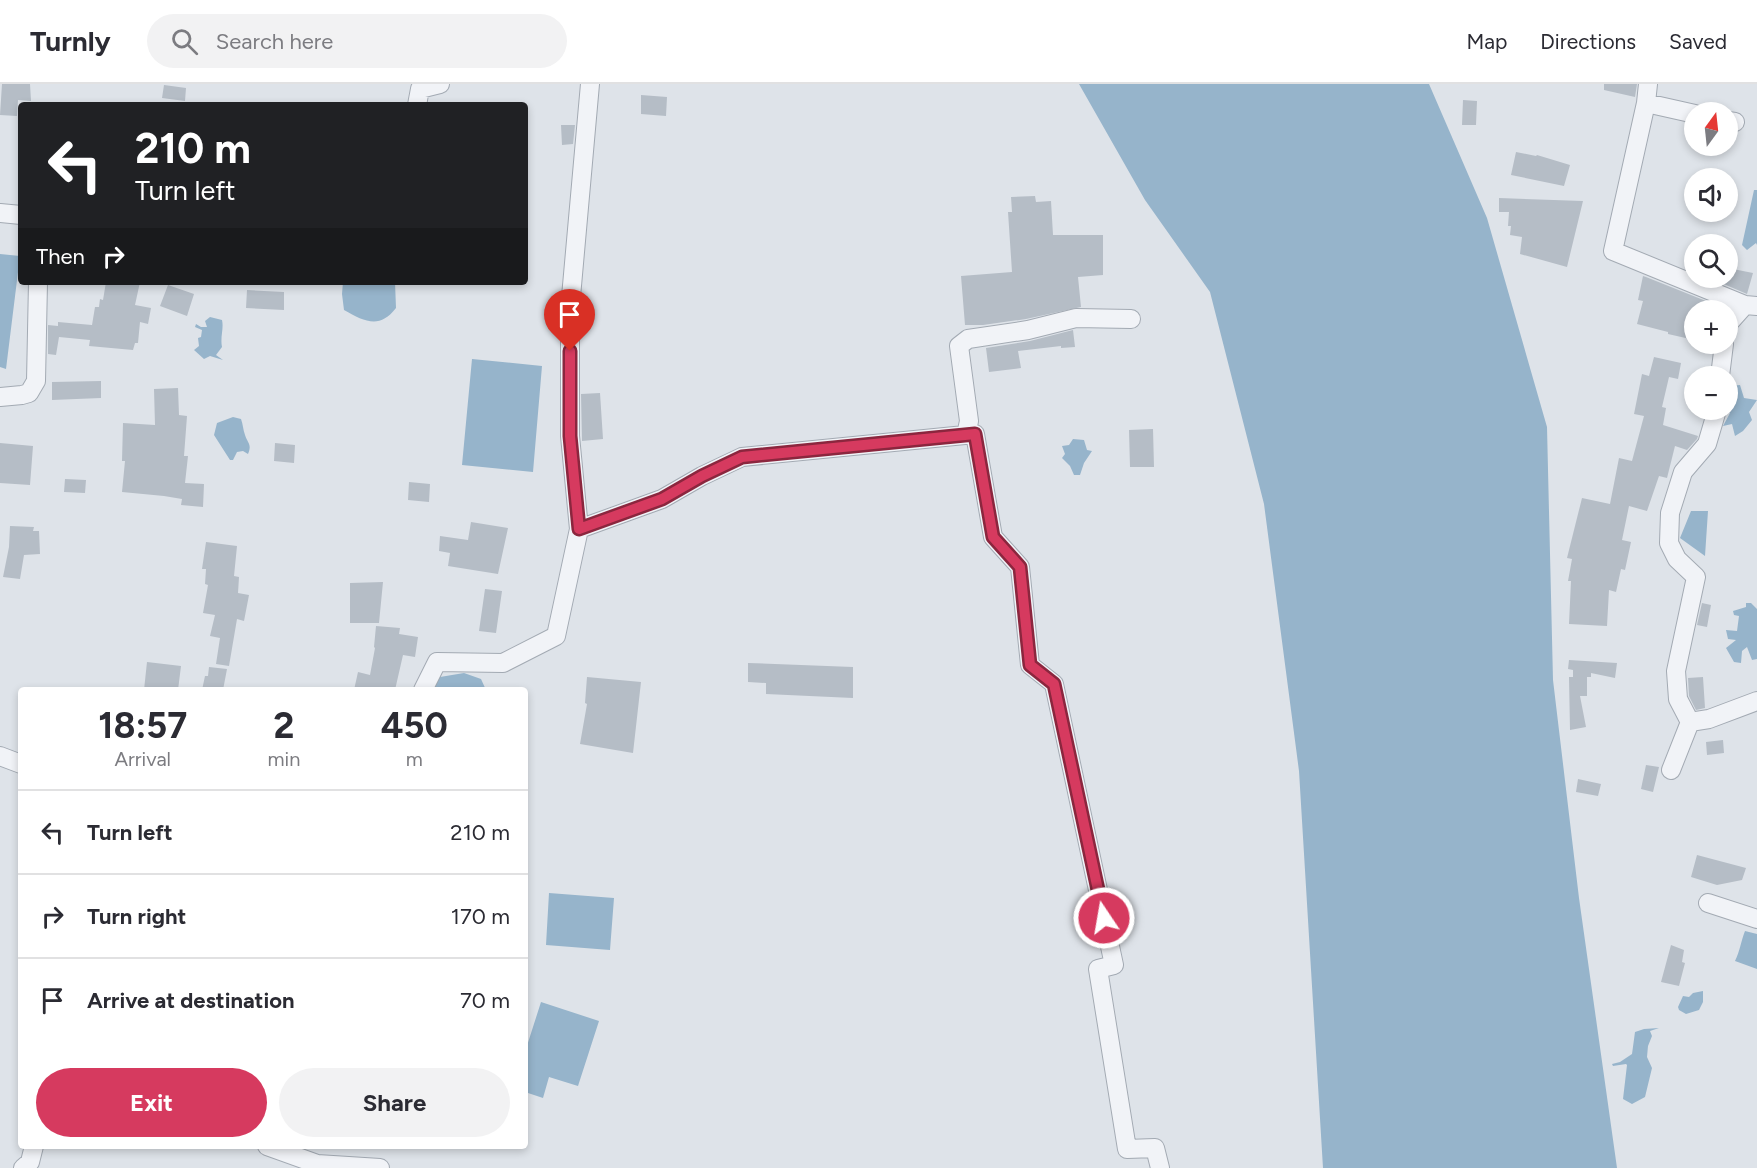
<!DOCTYPE html>
<meta charset="utf-8">
<style>
body{margin:0;font-family:Figtree,sans-serif;background:#f2f2f3;color:#2b2b33;height:100vh;display:flex;flex-direction:column;font-size:22px;white-space:nowrap}
*{box-sizing:border-box;margin:0}
p{font-size:20px;color:#7c7c81}
.icon{flex:none;width:33px;height:33px;fill:none;stroke:currentColor;stroke-width:2;stroke-linecap:round;stroke-linejoin:round}
.map{position:relative;flex:1;overflow:hidden}
.details{position:absolute;left:18px;top:603px;width:510px;height:462px;display:flex;flex-direction:column;background:#fff;border-radius:6px;box-shadow:0 3px 9px #0003}
.details>*{flex:none}
.guide{position:absolute;left:18px;top:18px;width:510px;height:183px;border-radius:6px;box-shadow:0 3px 9px #0003;background:#202124;color:#fff;overflow:hidden}
.needle{width:39px;rotate:15deg}
.tools{position:absolute;left:1684px;top:18px;display:grid;gap:12px}
.tools a{display:grid;place-items:center;width:54px;height:54px;border-radius:50%;background:#fff;box-shadow:0 3px 9px #0003;font-size:30px}
.pin{position:absolute;display:grid;place-items:center;width:51px;height:51px;color:#fff;margin:-62px -26px;border-radius:50% 50% 50% 0;rotate:-45deg;box-shadow:0 0 6px #0007}
.pin .icon{rotate:45deg}
.me{position:absolute;width:66px;margin:-33px;rotate:348deg;stroke-linejoin:round;filter:drop-shadow(0 0 4px #0008)}
.turn{display:flex;align-items:center;gap:21px;height:126px;padding:0 18px;font-size:27px}
.turn .icon{width:78px;height:78px;stroke-width:2.5}
.turn b{display:block;font-size:42px;line-height:51px}
.then{display:flex;align-items:center;height:57px;padding:0 18px;background:#0003;gap:12px;font-size:22px}
.eta{display:flex;justify-content:space-evenly;align-items:center;height:102px;text-align:center}
.eta b{font-size:36px;font-weight:700;line-height:42px}
.cta{display:flex;gap:12px;margin-top:auto;padding:12px 18px}
.cta a{flex:1;height:69px;border-radius:36px;background:#d63a5f;color:#fff;font-size:24px;font-weight:700;line-height:69px;text-align:center}
.cta a+a{background:#f2f2f3;color:#2b2b33}
ul{padding:0;list-style:none}
li{display:flex;align-items:center;gap:18px;height:84px;padding:0 18px;border-top:2px solid #e1e1e2}
li div{flex:1}
li b{display:block;font-size:22px}
li em{font-style:normal}
header{display:flex;align-items:center;gap:36px;box-sizing:border-box;height:84px;padding:0 30px;background:#fff;border-bottom:2px solid #e1e1e2}
header strong{font-size:28px}
nav{display:flex;gap:33px;margin-inline-start:auto;font-size:21px}
.search{width:420px;height:54px;background:#f2f2f3;display:flex;align-items:center;gap:15px;box-sizing:border-box;padding:0 21px;border-radius:33px;color:#7c7c81;font-size:22px}
.map>svg:first-child{display:block}
</style>
<header>
<strong>Turnly</strong>
<div class="search"><svg class="icon" aria-label="search" viewBox="0 0 24 24"><circle cx="10" cy="10" r="6"/><path d="M15 15l6 6"/></svg>Search here</div>
<nav><a>Map</a><a>Directions</a><a>Saved</a></nav>
</header>
<div class="map">
<svg width="1757" height="1084" viewBox="0 0 1757 1084">
<rect width="100%" height="100%" fill="#dee3e9"/>
<path fill="#96b4cb" d="M1079,0H1429L1487,134L1547,343L1553,596L1579,814L1617,1084H1323L1299,687L1264,420L1210,208L1145,116Z
M1754,106H1757V161L1756,159L1747,166L1742,161Z
M0,170L20,172L6,285L0,283Z
M343,198H395L396,224C380,245 365,238 344,226L342,210Z
M210,233L222,236C224,245 220,253 222,263L216,271L223,276L210,272L204,275L194,266L199,262L198,254L201,253L202,246L195,243L196,240L201,243H207L205,237Z
M472,275L542,282L533,388L462,381Z
M1740,301L1744,314L1757,316L1749,328L1752,336L1743,347L1735,352L1732,340L1723,342L1730,329L1725,326H1728V319L1732,315L1729,302Z
M233,333L241,335C243,340 243,346 245,351C248,360 252,360 248,370L243,367L237,368L233,376H230L214,351L217,339Z
M1073,355L1084,356L1087,366L1092,367L1084,379L1080,391H1074L1070,382L1062,374L1065,370L1062,362L1069,361Z
M1691,427H1708L1705,472L1680,454Z
M1746,519H1751L1757,525V575L1752,576L1747,563L1742,567L1741,579L1734,578L1726,564L1736,556L1728,555L1726,546L1737,547L1739,532L1734,531L1733,527L1746,523Z
M464,589L481,595L486,606H431L440,593Z
M549,809L614,814L610,866L546,861Z
M1745,847L1757,850V885L1735,877C1740,867 1741,857 1745,847Z
M1703,907V918L1699,926L1686,930L1679,926L1678,923L1683,912L1689,913L1693,909Z
M541,918L599,937L578,1002L549,993L543,1014L525,1008V968Z
M1659,944L1650,947L1652,952L1648,962L1647,973L1652,984L1645,1013L1632,1020L1623,1015L1627,981L1626,980L1613,982L1612,980L1620,978L1632,970L1635,948L1644,945Z"/>
<path fill="#b5bdc6" d="M2,0H30L31,17L18,16L17,32L0,31Z
M1604,0H1637L1635,13L1604,6Z
M164,1L186,4L185,17L162,14Z
M641,11L667,13L666,32L641,30Z
M1463,16L1477,17L1476,41H1462Z
M561,41H575L573,60L562,61Z
M1516,68L1536,72L1537,71L1570,81L1564,102L1511,91Z
M1035,112L1036,118L1051,117L1053,151H1103V191L1078,193L1081,223L1026,235L983,241H965L961,192L1012,188L1008,128H1012L1011,113Z
M1499,114L1583,117L1567,183L1520,170L1522,153L1510,151L1511,142H1508L1509,128H1499Z
M1728,184L1753,189L1747,210L1712,195V194H1728Z
M1643,192L1646,193L1726,225L1695,226V254L1691,253L1690,255L1668,250V248L1637,240L1643,217L1638,216Z
M106,198H140L135,221L151,224L148,240L140,238L138,259H135L133,266L89,262L90,256L59,253L56,271L48,270V241L58,242V238L92,241L95,223H99L100,215L103,216Z
M168,201L194,210L187,232L160,222Z
M247,206L284,208V226L246,224Z
M1073,246L1075,263L1061,264V262L1018,267L1021,284L989,288L986,264L1030,257Z
M1654,273L1681,279L1678,295L1669,293L1662,323L1666,324L1663,341L1698,352L1697,355L1687,366L1675,362L1667,394L1659,392L1647,427L1629,422L1622,456L1631,458L1625,486L1621,485L1616,508L1609,506L1607,542L1569,540L1571,497H1568L1572,475L1567,474L1582,414L1610,420L1619,374L1632,377L1644,332L1634,330L1642,290L1649,292Z
M101,297V314L52,316V298Z
M178,304L179,331L187,332L184,372H188L185,399L204,400L203,423L181,421L182,415L164,412L122,408L125,377H122L123,339L155,341L154,305Z
M600,309L603,355L582,357L581,310Z
M1153,345L1154,383H1130L1129,346Z
M0,359L33,362L30,401L0,399Z
M275,359L295,361L294,379L274,377Z
M65,395L86,396L85,409L64,408Z
M409,398L430,400L429,418L408,416Z
M471,438L508,444L498,490L448,482L450,469L439,467L440,452L468,456Z
M10,442L34,443L33,447H39L40,470L24,471L20,495L3,493L9,463Z
M206,458L237,462L234,492L239,493L238,509L249,511L244,537L237,535L229,582L216,580L220,554L210,552L215,531L203,529L208,501L205,500L206,485H202Z
M383,498L379,539H350V499Z
M485,505L502,507L496,549L479,547Z
M1702,519L1711,521L1707,543L1697,541Z
M376,542L400,544L399,550L418,553L415,573L403,571L395,606H354L358,588L370,591L375,564L374,563Z
M1569,576L1617,579L1615,594L1591,589V593H1587V612H1580L1586,643L1570,646L1569,593H1573V586L1568,585Z
M147,578L181,582L178,606H144Z
M748,579L853,583V614L766,610V599L748,598Z
M209,583L227,585L223,606H202L205,592H208Z
M587,593L641,598L633,669L580,660L587,620L585,619Z
M1703,593L1705,624L1696,626L1689,612L1688,594Z
M1723,656L1724,669L1707,671L1706,658Z
M1646,681L1659,683L1653,708L1641,705Z
M1578,695L1601,700L1598,712L1576,708Z
M1697,771L1746,784L1742,796L1717,801L1691,793Z
M1671,861L1684,866L1682,878L1685,879L1679,902L1661,898Z"/>
<g fill="none" stroke-linecap="round" stroke-linejoin="round">
<defs>
<path id="minor" d="M1646,19L1648,0
M417,21L420,5L440,0
M1695,30L1646,19L1613,167L1745,221L1757,222
M1728,37L1735,38
M0,129L21,131
M1728,240L1745,221
M1720,292L1724,260
M0,313L22,311L29,309L36,297L38,198
M966,351L969,337L959,262L968,255L1028,246L1076,234L1131,235
M579,445L570,352V224L590,0
M423,606L437,578L503,579L556,552L579,445L662,415L702,392L742,373L975,350L993,453L1020,483L1030,581L1054,600L1114,881L1098,885L1127,1065L1155,1064L1160,1084
M1690,638L1709,635L1757,617
M0,672L21,680
M1671,686L1690,638L1678,615L1676,587L1696,493L1677,475L1669,459L1670,429L1683,388L1707,360L1717,326
M1708,819L1757,835
M267,1062L317,1080L380,1084
M23,1084L30,1078L34,1062"/>
</defs>
<use href="#minor" stroke="#a3aab3" stroke-width="20"/>
<use href="#minor" stroke="#f1f3f7" stroke-width="18"/>
</g>
<g fill="none" stroke-linecap="round" stroke-linejoin="round">
<defs>
<path id="route" d="M570,267V352L579,445L662,415L702,392L742,373L975,350L993,453L1020,483L1030,581L1054,600L1104,834"/>
</defs>
<use href="#route" stroke="#8b263e" stroke-width="15"/>
<use href="#route" stroke="#d63a5f" stroke-width="10"/>
</g>
</svg>
<div class="tools">
<a><svg class="needle" viewBox="-14 -14 28 28"><path d="M0-13l5 13h-10z" fill="#e53935"/><path d="M0 13l5-13h-10z" fill="#7c7c81"/></svg></a>
<a><svg class="icon" aria-label="sound" viewBox="0 0 24 24"><path d="M4 9h4l5-4v14l-5-4H4zM17 9q2 3 0 6"/></svg></a>
<a><svg class="icon" aria-label="search" viewBox="0 0 24 24"><circle cx="10" cy="10" r="6"/><path d="M15 15l6 6"/></svg></a>
<a>+</a>
<a>−</a>
</div>
<div class="pin" style="left:570px;top:267px;background:#d93025"><svg class="icon" aria-label="arrive" viewBox="0 0 24 24"><path d="M6 21V4h12l-3 4 3 4H6"/></svg></div>
<svg class="me" style="left:1104px;top:834px" viewBox="-20 -20 40 40"><circle r="17" fill="#d63a5f" stroke="#fff" stroke-width="3"/><path d="M0-11L8 9 0 5-8 9z" fill="#fff"/></svg>
<div class="guide">
<div class="turn"><svg class="icon" aria-label="left" viewBox="0 0 24 24"><path d="M17 20v-9H6M10 6l-5 5 5 5"/></svg><div><b>210 m</b>Turn left</div></div>
<div class="then">Then<svg class="icon" aria-label="right" viewBox="0 0 24 24"><path d="M7 20v-9h11M14 6l5 5-5 5"/></svg></div>
</div>
<section class="details">
<div class="eta">
<div><b>18:57</b><p>Arrival</p></div>
<div><b>2</b><p>min</p></div>
<div><b>450</b><p>m</p></div>
</div>
<ul>
<li><svg class="icon" aria-label="left" viewBox="0 0 24 24"><path d="M17 20v-9H6M10 6l-5 5 5 5"/></svg><div><b>Turn left</b></div><em>210 m</em></li>
<li><svg class="icon" aria-label="right" viewBox="0 0 24 24"><path d="M7 20v-9h11M14 6l5 5-5 5"/></svg><div><b>Turn right</b></div><em>170 m</em></li>
<li><svg class="icon" aria-label="arrive" viewBox="0 0 24 24"><path d="M6 21V4h12l-3 4 3 4H6"/></svg><div><b>Arrive at destination</b></div><em>70 m</em></li>
</ul>
<div class="cta"><a>Exit</a><a>Share</a></div>
</section>
</div>
